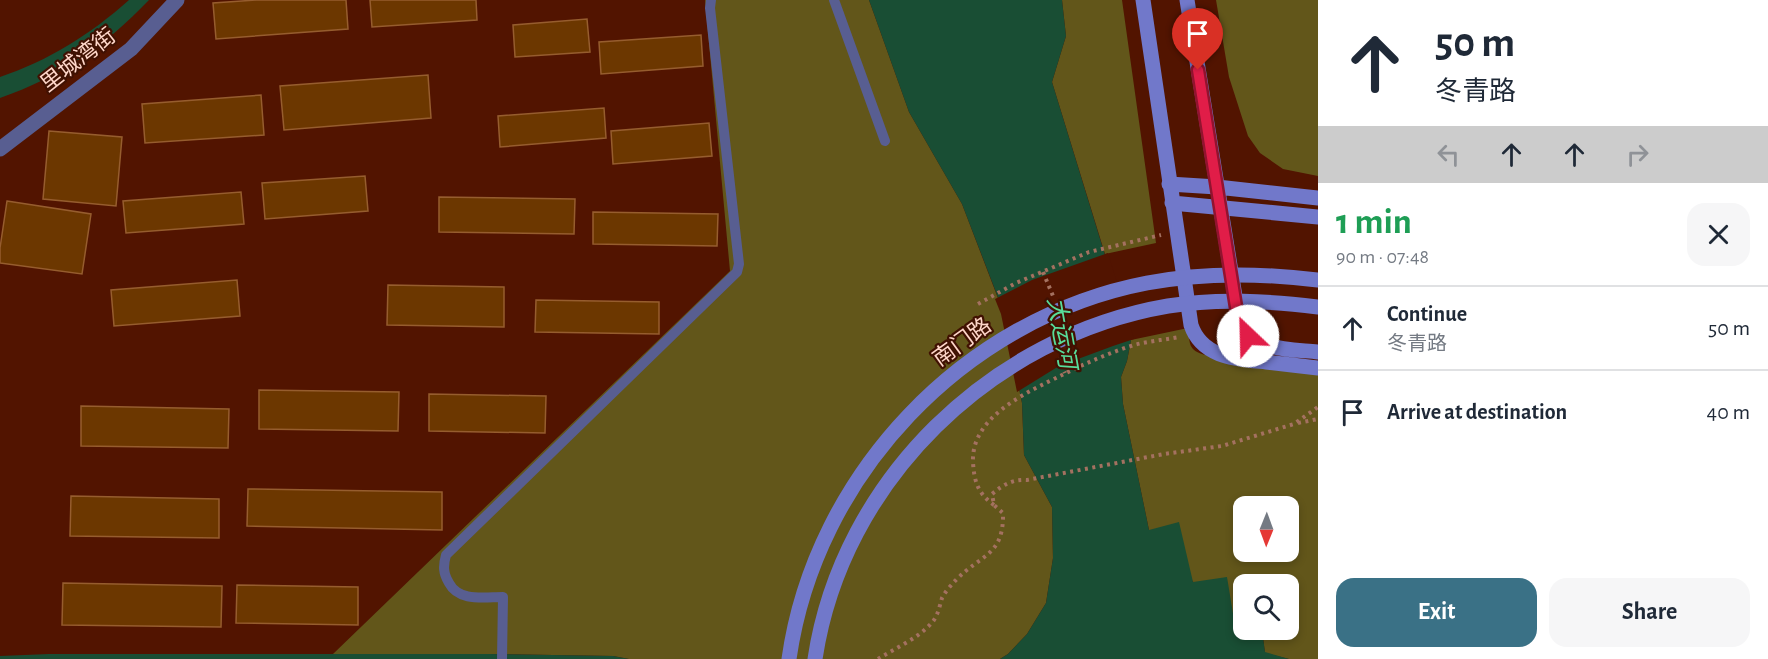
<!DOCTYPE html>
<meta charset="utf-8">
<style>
body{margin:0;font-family:"Alegreya Sans","Noto Sans SC",sans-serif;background:#f6f6f7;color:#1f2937;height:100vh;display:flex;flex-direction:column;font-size:22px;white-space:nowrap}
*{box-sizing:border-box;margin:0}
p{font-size:20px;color:#747a83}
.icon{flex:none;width:33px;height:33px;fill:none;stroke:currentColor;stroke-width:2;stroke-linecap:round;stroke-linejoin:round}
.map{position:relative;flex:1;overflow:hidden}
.details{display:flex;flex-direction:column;background:#fff;width:450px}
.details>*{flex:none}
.hud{background:#fff;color:#1f2937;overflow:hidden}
.needle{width:39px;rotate:181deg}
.controls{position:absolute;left:1233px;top:496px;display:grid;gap:12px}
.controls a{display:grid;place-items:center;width:66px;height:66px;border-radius:12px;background:#fff;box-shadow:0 3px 9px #0003;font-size:30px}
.pin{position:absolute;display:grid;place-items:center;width:51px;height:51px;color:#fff;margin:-62px -26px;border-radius:50% 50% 50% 0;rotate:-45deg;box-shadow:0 0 6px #0007}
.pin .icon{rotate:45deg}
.me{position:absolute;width:66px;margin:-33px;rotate:336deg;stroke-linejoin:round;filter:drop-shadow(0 0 4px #0008)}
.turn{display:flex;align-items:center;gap:21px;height:126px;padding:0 18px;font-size:27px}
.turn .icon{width:78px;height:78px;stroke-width:2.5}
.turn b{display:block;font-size:42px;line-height:51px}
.lanes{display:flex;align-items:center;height:57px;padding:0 18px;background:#0003;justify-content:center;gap:30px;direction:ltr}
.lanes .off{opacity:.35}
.round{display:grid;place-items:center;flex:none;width:63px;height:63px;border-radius:18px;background:#f6f6f7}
.overview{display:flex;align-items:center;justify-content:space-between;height:102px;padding:0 18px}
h1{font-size:36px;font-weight:700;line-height:45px;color:#1e9e55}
.primary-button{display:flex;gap:12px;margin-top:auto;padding:12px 18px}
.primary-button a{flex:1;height:69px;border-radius:18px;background:#3a7186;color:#fff;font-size:24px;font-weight:700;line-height:69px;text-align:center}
.primary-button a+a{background:#f6f6f7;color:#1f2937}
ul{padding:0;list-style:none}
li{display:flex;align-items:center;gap:18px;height:84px;padding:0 18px;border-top:2px solid #e0e1e3}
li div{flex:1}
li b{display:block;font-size:22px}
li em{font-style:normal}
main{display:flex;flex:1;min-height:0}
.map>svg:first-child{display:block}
</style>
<main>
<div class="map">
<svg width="1318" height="659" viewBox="0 0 1318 659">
<rect width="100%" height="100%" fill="#521400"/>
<path fill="#62561a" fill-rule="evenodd" d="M705,0H869L909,112L962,204L1004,314L1022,403L1024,455L1052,507L1053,558L1046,603L1027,634L1008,654L1000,659H629L613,656L488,654H333L730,271Z
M1062,0H1122L1156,243L1105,254L1052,82L1066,36Z
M1216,0H1318V176L1283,169L1260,153L1248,136L1229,77Z
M1188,328C1190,344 1188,350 1205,355L1318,367V659H1289L1265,653L1262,630H1288V585H1244V630H1252L1236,632L1149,530L1123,404L1121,377L1127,361L1131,340ZM1244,507H1288V552H1244Z"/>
<path fill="#194e34" d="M129,0H149C104,47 62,76 0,98V77C48,61 91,34 129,0Z
M869,0H1062L1066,36L1052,82L1131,340L1127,361L1121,377L1123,404L1149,530L1179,522L1193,582L1227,577L1236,632L1262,630L1265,652L1289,659H1000L1008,654L1027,634L1046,603L1053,558L1052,507L1024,455L1022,403L1004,313L962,204L909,112Z
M49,654H488L613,656L629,659H0V656Z"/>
<path fill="#521400" d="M1108,253L1134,339L1113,346L1059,366L1017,392L1001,314L995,299L1032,280Z"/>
<path fill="#6c3700" stroke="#965d2e" stroke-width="1.5" d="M256,0H346L348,29L216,39L213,3Z
M370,0H476L477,20L372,27Z
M587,19L590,52L515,57L513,25Z
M701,35L703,66L601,74L599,42Z
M428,75L431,118L284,130L280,86Z
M261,95L264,135L145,143L142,104Z
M604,108L606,138L500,147L498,116Z
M709,123L712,156L613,164L611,131Z
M49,131L122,137L116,206L43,199Z
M365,176L368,211L265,219L262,183Z
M241,192L244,224L126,233L123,201Z
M439,197L575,199L574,234L439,232Z
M7,201L91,214L82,274L0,263V248Z
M593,212L718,214L717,246L593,244Z
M237,280L240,316L114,326L111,290Z
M388,285L504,287V327L387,325Z
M536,300L659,302V334L535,332Z
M259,390L399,392L398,431L259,429Z
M429,394L546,396L545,433L429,431Z
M81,406L229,409L228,448L81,446Z
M248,489L442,492V530L247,526Z
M71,496L219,499V538L70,536Z
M63,583L222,586L221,627L62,625Z
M237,585L358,587V625L236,623Z"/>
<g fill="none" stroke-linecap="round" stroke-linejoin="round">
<path stroke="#a47160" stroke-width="4" stroke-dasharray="3 4.5" stroke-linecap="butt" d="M1043,272L1053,296
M978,304L1016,283L1089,252L1161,235
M1058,358L1065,373
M1298,423L1318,419
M994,505C978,494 974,481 973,462C971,416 1028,392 1062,375C1086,363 1109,353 1134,345C1149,341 1164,340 1179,337
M878,659C897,647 920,638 934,620C938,614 940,605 942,598C945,592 951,585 956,580C981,554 1004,556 1003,513L994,505L992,494C1003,485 1012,479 1027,480L1164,454L1222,446L1294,424L1318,407"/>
<path stroke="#585e91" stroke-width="10" d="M834,0L885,141
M502,659L503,597C484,597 459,602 449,583C443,573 443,566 446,555L737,272L739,264L710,8L711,0"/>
<path stroke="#585e91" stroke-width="15" d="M0,149L131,49L177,0"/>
<path stroke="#7178ca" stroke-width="15" d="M1143,0L1191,325C1202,358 1237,359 1266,362C1283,364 1301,366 1318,368
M1187,0L1239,321C1250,351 1291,349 1318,352
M1169,184L1217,187L1318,198
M1172,203L1318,217"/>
<path stroke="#7178ca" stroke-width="15" d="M789,659C815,475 964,318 1147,283C1204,272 1260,273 1318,280
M815,659C842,480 992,336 1168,306C1218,298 1268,301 1318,307"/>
</g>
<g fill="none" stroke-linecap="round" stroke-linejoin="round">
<defs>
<path id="route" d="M1198,70L1237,313L1241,326L1248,336"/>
</defs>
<use href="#route" stroke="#92132f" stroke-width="15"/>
<use href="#route" stroke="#e11d48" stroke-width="10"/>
</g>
<g text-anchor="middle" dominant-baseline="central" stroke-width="4.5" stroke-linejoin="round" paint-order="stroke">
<g font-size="22" fill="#ffd7ca" stroke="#401102">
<text transform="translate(78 60) rotate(-38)">里城湾街</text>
<text transform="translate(962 342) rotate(-36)">南门路</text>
</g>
<g font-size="24" font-style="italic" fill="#58dd9a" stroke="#401102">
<text transform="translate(1061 333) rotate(80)">大运河</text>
</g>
</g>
</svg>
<div class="controls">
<a><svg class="needle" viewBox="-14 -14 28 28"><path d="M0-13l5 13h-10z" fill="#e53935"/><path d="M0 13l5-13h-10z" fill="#747a83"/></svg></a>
<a><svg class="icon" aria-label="search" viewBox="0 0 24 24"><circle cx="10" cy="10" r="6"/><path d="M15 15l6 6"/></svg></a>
</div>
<div class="pin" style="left:1198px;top:70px;background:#d93025"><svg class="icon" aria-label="arrive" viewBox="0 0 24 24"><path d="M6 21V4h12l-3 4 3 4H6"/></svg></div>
<svg class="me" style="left:1248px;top:336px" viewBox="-20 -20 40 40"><circle r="19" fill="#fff"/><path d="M0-13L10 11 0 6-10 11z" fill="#e11d48"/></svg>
</div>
<section class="details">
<div class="hud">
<div class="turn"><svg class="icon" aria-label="ahead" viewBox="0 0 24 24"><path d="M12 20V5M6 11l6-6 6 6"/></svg><div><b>50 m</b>冬青路</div></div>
<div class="lanes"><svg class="icon off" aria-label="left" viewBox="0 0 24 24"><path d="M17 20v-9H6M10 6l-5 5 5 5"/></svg><svg class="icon" aria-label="ahead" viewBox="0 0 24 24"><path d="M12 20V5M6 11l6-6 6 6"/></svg><svg class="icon" aria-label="ahead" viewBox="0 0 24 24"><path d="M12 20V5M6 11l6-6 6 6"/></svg><svg class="icon off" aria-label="right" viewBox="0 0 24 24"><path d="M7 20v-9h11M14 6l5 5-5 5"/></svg></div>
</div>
<div class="overview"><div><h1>1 min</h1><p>90 m · 07:48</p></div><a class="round"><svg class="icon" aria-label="close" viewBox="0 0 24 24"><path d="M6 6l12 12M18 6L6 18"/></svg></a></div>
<ul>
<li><svg class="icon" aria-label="ahead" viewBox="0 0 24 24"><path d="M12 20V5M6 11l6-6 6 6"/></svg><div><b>Continue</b><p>冬青路</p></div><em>50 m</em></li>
<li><svg class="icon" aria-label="arrive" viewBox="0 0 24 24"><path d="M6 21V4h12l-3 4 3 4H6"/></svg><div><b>Arrive at destination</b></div><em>40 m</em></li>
</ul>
<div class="primary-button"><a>Exit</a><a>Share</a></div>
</section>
</main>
